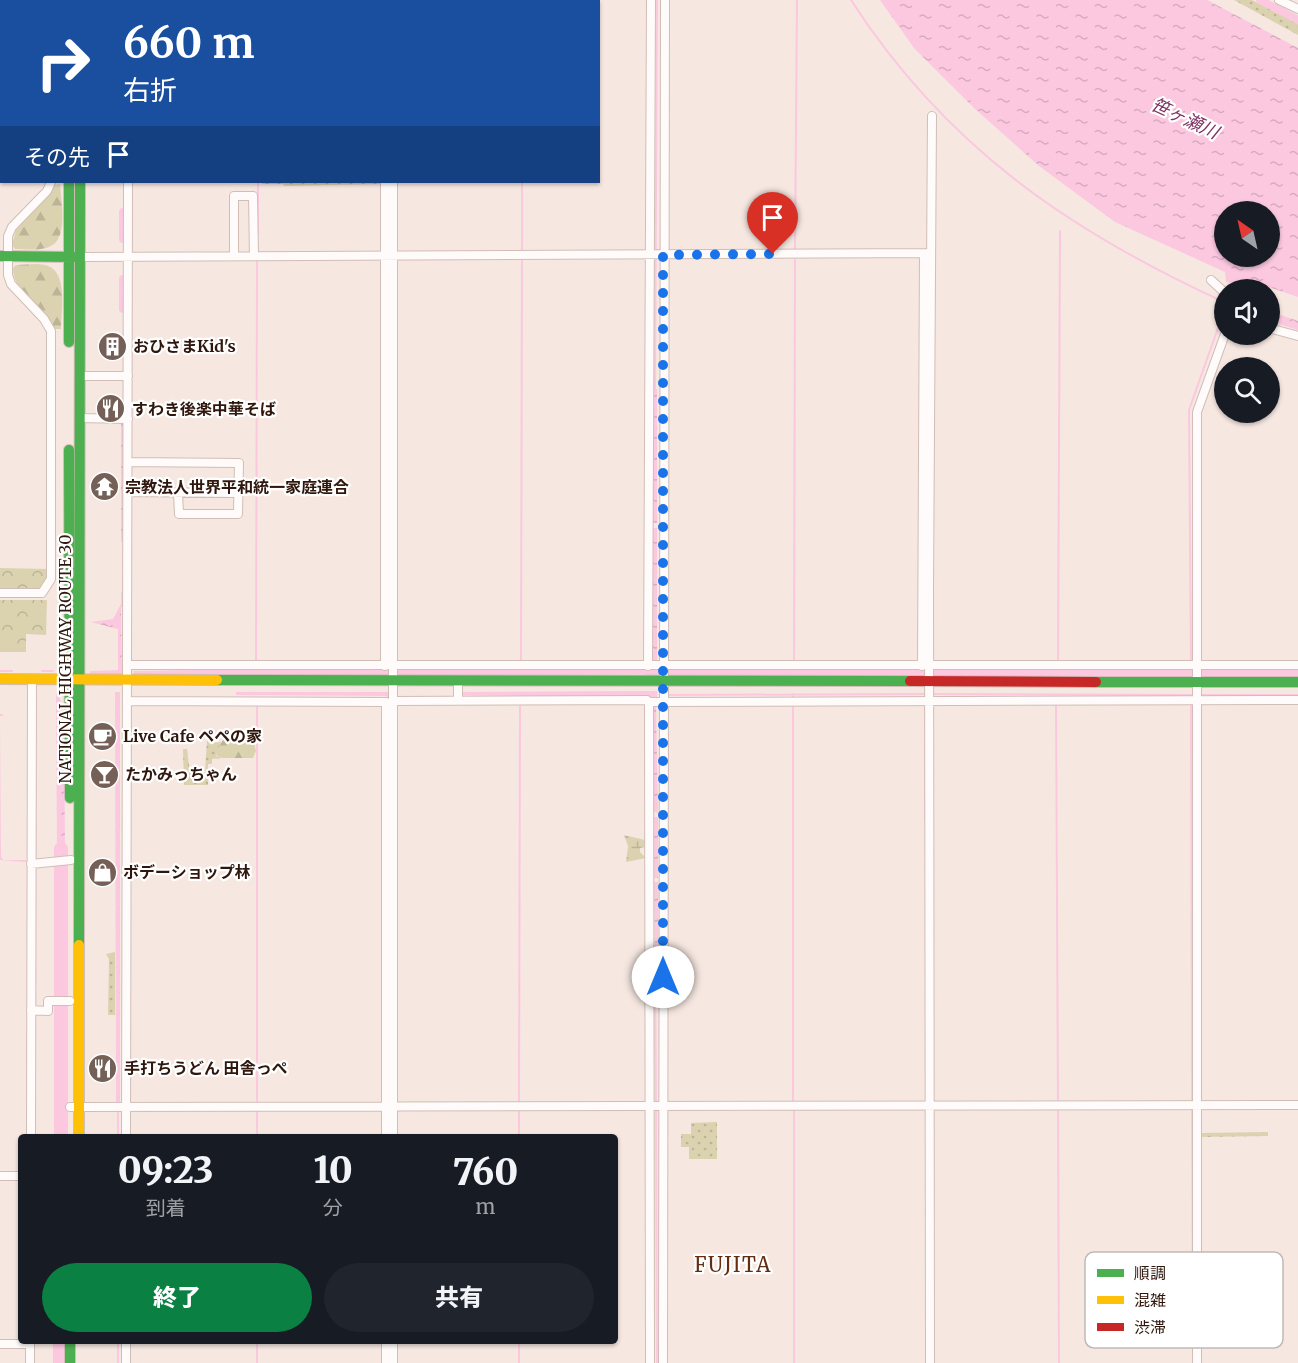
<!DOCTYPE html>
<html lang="ja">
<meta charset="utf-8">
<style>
body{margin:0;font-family:Merriweather,"Noto Sans JP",serif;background:#20242c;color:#f1f3f6;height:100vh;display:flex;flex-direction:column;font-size:22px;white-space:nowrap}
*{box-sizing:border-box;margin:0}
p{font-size:20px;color:#9ea1a6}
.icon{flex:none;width:33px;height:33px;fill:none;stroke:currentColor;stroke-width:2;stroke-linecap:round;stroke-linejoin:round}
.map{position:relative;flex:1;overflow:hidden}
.side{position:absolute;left:18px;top:1134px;width:600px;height:210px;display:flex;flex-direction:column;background:#171b24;border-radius:6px;box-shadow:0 2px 4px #0004}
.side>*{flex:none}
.hud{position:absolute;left:0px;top:0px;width:600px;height:183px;box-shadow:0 2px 4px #0004;background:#1a4fa0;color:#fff;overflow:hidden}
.needle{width:39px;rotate:326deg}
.controls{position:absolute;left:1214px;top:201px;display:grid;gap:12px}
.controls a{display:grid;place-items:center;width:66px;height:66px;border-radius:50%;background:#171b24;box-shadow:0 2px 4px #0004;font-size:30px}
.pin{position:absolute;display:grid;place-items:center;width:51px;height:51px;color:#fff;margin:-62px -26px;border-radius:50% 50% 50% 0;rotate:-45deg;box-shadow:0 0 6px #0007}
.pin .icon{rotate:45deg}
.me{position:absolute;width:66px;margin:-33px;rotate:0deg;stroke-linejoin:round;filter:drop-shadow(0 0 4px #0008)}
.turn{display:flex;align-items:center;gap:21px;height:126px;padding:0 24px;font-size:27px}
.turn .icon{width:78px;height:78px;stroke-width:2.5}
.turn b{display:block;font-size:42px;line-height:51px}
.then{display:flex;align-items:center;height:57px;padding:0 24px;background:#0003;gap:12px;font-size:22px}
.eta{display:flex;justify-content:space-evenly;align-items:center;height:102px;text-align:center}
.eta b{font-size:36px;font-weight:800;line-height:42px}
.button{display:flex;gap:12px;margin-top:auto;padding:12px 24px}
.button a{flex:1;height:69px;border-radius:36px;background:#0b8043;color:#fff;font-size:24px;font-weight:800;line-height:69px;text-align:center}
.button a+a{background:#20242c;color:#f1f3f6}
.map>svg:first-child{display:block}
</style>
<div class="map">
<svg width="1298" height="1363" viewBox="0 0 1298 1363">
<defs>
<pattern id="grass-dots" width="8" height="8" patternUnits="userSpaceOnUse" patternTransform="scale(1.5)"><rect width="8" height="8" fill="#dbd3b0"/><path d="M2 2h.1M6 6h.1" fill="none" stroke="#bcb496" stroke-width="1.8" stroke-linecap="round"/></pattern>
<pattern id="forest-firs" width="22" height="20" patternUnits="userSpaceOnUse" patternTransform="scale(1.5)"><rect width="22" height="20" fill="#dbd3b0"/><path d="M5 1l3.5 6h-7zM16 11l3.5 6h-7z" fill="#bcb496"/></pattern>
<pattern id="wetland-marsh" width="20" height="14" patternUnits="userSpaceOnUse" patternTransform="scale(1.5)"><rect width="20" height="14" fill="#dbd3b0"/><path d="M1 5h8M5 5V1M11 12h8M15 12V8" fill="none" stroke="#bcb496"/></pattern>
<pattern id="park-crowns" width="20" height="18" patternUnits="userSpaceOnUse" patternTransform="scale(1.5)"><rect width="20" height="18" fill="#dbd3b0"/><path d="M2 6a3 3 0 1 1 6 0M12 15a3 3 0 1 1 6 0" fill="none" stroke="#bcb496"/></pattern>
<pattern id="water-ripples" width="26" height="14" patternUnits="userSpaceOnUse" patternTransform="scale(1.5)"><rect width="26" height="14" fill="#fbc8e0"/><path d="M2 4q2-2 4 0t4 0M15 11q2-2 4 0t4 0" fill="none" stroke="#d7abbf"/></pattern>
</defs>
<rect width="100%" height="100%" fill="#f6e7e1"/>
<path fill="url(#grass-dots)" d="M1234,0H1252L1298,23V35Z
M262,182H382V184L284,186L283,184H262Z
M207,740L209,743L221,742L216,756L222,758L212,759V764H208V785H184L183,749H187L190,773L205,772Z
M115,952V1015H108L109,959L106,954Z
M717,1122V1159H689V1147H681V1134H691V1123Z
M1268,1132V1136L1201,1137V1133Z"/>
<path fill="url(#forest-firs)" d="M60,184C61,201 69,240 49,247C39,251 25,249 15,249L12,245L16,230L55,185Z
M16,265C25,265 36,263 45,265C69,270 61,312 61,329H54C44,307 13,294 13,268Z
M248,734H252L256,751L253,758H223L217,756L216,751L225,737Z"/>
<path fill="url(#wetland-marsh)" d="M624,835L645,840V847L640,848V852L646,858L626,862L628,846Z"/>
<path fill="url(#park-crowns)" d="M0,568L49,569V583L39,590H0Z
M0,600H47L46,635L26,634V652H0Z"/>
<path fill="url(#water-ripples)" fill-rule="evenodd" d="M880,0H1207L1298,48V297L1251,281L1248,287L1226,282L1225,272L1115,222L1039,166L974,108L914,48ZM1224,212H1269V256H1224Z
M1269,311L1298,321V330L1269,321Z
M654,389H657V523H653Z
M121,422H124V541L121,542Z
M653,528H657V662H653Z
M121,604L122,675L90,674V671L118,670V629L91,622L113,619Z
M256,669L388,670V676L134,675L133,671Z
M398,669H656L657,674L397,676Z
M651,691H657V698L462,695V692Z
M56,692L64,706L65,857H57Z
M115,692H120V1104H116Z
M236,692H389L390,700L386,696L236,695Z
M652,705H656L658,813L654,812Z
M0,721L1,857L3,860H27L25,862L0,860Z
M654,817H658V878H654Z
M654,882H658V963H655Z"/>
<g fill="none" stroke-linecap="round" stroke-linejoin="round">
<path stroke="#fbc8e0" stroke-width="2" d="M257,0V2
M851,0C945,146 1069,231 1224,302
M522,2V0
M258,182V233
M522,250V182
M795,251L797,0
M655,391L657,0
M122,606V593
M1058,660L1060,231
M256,661L257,259
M794,662L795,260
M1191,662L1189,410L1224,311
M521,663L522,258
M925,669V673
M1191,669V673
M0,671H12
M42,671H53
M794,672V670
M1058,673V670
M925,694V820
M933,694L1194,695
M666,695L927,694
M1200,695H1298
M1056,703L1058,1102
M1191,703L1192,1103
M0,715H2
M655,962L656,1103
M793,1102V694
M519,1103L520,704
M257,1105V705
M1058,1108L1059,1363
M1192,1108L1193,1331
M656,1109L657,1363
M794,1111V1363
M118,1137V1110
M257,1137V1110
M519,1137V1111
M118,1341V1363
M257,1363V1341
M519,1363V1341"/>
<path stroke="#fbc8e0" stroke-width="8" d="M1260,0L1298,20
M123,212V239
M123,279V309
M648,673H1298"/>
<path stroke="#fbc8e0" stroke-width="14" d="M61,1137V849
M60,1363V1341"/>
<defs>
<path id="street" d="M128,0V2
M393,0V2
M1279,0L1298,9
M51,2V0
M385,2V0
M385,182V666
M393,182V1137
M234,256V196H253L254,256
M80,257L931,253
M1211,280L1224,292
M1269,328L1298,336
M79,376H128
M79,418L128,419
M128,462L239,463L238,514H179L178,493
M128,492L238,493
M0,593H42L51,579V331L44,319L11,284L8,275V236L12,227L47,191L51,182
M128,665H1298
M648,666L651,0
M922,666L924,254
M458,700V682
M128,701L386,702V1137
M394,701L647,700L649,702L650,1363
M649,702L1298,700
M31,864L71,860
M31,1010L48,1011V1001H70
M70,1107L1298,1105
M31,1137L32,680
M126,1137L128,182
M0,1176H21
M30,1341V1363
M126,1341V1363
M386,1341V1363
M393,1341V1363
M0,1344H30
M663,1363L665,0
M930,1363L929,586L932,116
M1197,1363V412L1225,334"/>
<path id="fast" d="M69,0V2
M69,182V342
M0,256L74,257
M69,450L70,798
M217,680L910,681
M1096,682H1298
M79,945L80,182
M70,1341V1363"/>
<path id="slow" d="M0,679L217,680
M79,1137V945"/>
<path id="jam" d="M910,681L1096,682"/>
</defs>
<use href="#street" stroke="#d1beb6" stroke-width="10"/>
<use href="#fast" stroke="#d1beb6" stroke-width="12"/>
<use href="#slow" stroke="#d1beb6" stroke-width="12"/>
<use href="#jam" stroke="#d1beb6" stroke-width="12"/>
<use href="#street" stroke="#fefbfa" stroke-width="8"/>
<use href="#fast" stroke="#4caf50" stroke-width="10"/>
<use href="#slow" stroke="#ffc107" stroke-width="10"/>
<use href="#jam" stroke="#c62828" stroke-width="10"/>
</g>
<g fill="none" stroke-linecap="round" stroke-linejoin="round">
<path stroke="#1a73e8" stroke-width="10" stroke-dasharray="0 18" d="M663,977V255L773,254"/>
</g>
<defs>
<symbol id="building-disc" viewBox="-11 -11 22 22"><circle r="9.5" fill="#756057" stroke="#fff"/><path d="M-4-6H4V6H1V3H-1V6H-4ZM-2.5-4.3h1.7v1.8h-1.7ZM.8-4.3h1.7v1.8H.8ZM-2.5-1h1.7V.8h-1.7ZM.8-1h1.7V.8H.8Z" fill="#fff"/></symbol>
<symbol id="restaurant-disc" viewBox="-11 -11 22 22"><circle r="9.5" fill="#756057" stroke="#fff"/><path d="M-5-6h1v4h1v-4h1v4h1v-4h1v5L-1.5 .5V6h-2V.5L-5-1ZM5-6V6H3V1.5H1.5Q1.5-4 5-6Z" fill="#fff"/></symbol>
<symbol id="temple-disc" viewBox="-11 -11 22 22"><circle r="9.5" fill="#756057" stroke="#fff"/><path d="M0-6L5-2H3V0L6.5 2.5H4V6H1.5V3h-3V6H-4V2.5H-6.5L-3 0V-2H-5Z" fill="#fff"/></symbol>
<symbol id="cafe-disc" viewBox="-11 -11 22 22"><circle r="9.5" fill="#756057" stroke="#fff"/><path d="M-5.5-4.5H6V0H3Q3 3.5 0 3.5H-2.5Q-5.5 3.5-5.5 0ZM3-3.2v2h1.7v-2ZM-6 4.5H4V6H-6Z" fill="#fff"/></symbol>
<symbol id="bar-disc" viewBox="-11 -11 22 22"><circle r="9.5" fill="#756057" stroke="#fff"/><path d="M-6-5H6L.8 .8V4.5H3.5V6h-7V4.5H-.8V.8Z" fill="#fff"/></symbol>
<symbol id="shop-disc" viewBox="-11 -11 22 22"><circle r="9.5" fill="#756057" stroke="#fff"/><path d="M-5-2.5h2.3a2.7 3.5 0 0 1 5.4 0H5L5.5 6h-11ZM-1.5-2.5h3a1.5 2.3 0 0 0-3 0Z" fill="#fff"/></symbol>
</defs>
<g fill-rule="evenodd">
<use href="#building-disc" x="96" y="330" width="33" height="33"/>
<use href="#restaurant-disc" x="94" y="392" width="33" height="33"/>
<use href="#temple-disc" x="88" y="470" width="33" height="33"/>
<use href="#cafe-disc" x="86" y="720" width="33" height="33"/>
<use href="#bar-disc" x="88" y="758" width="33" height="33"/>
<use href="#shop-disc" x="86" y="856" width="33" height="33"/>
<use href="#restaurant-disc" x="86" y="1052" width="33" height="33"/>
</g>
<g text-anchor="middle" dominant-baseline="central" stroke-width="4.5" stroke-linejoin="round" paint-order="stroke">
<g font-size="16" font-weight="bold" fill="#2f170d" stroke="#fff" text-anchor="start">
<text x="133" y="346">おひさまKid's</text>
<text x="132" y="409">すわき後楽中華そば</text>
<text x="125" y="487">宗教法人世界平和統一家庭連合</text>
<text x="123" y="736">Live Cafe ペペの家</text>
<text x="125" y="774">たかみっちゃん</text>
<text x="123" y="872">ボデーショップ林</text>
<text x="124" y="1068">手打ちうどん 田舎っぺ</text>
</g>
<g font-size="16" fill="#2f170d" stroke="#fff">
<text transform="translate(65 659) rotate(-90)">NATIONAL HIGHWAY ROUTE 30</text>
</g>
<g font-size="18" font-style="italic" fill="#7f3362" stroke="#fff">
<text transform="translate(1185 118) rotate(25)">笹ヶ瀬川</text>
</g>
<g font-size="20" letter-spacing="1.5" fill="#622d13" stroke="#fff">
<text x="733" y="1264">FUJITA</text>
</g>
</g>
<rect x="1085" y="1252" width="198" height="96" rx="9" fill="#fff" stroke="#c1b9b6" stroke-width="1.5"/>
<rect x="1097" y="1269" width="27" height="8" fill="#4caf50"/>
<rect x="1097" y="1296" width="27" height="8" fill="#ffc107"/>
<rect x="1097" y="1323" width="27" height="8" fill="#c62828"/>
<g font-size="16" fill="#2f170d">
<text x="1134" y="1279">順調</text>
<text x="1134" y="1306">混雑</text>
<text x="1134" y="1333">渋滞</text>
</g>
</svg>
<div class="controls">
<a><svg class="needle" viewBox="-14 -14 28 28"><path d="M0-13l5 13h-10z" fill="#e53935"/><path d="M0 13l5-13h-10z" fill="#9ea1a6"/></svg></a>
<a><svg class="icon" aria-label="sound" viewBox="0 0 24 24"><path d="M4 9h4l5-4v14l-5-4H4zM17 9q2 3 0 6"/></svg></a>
<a><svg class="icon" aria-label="search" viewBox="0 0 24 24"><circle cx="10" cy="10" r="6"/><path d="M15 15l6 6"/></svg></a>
</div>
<div class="pin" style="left:773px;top:254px;background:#d93025"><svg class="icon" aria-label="arrive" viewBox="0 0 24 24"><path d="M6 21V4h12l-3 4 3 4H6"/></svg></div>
<svg class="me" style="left:663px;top:977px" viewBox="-20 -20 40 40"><circle r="19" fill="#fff"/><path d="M0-13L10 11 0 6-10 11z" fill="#1a73e8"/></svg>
<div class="hud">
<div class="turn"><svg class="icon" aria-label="right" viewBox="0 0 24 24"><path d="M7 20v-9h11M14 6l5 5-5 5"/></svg><div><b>660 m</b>右折</div></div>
<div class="then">その先<svg class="icon" aria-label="arrive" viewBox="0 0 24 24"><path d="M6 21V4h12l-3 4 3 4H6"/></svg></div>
</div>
<section class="side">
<div class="eta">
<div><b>09:23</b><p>到着</p></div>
<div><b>10</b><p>分</p></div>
<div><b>760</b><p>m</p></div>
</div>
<div class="button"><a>終了</a><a>共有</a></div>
</section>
</div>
